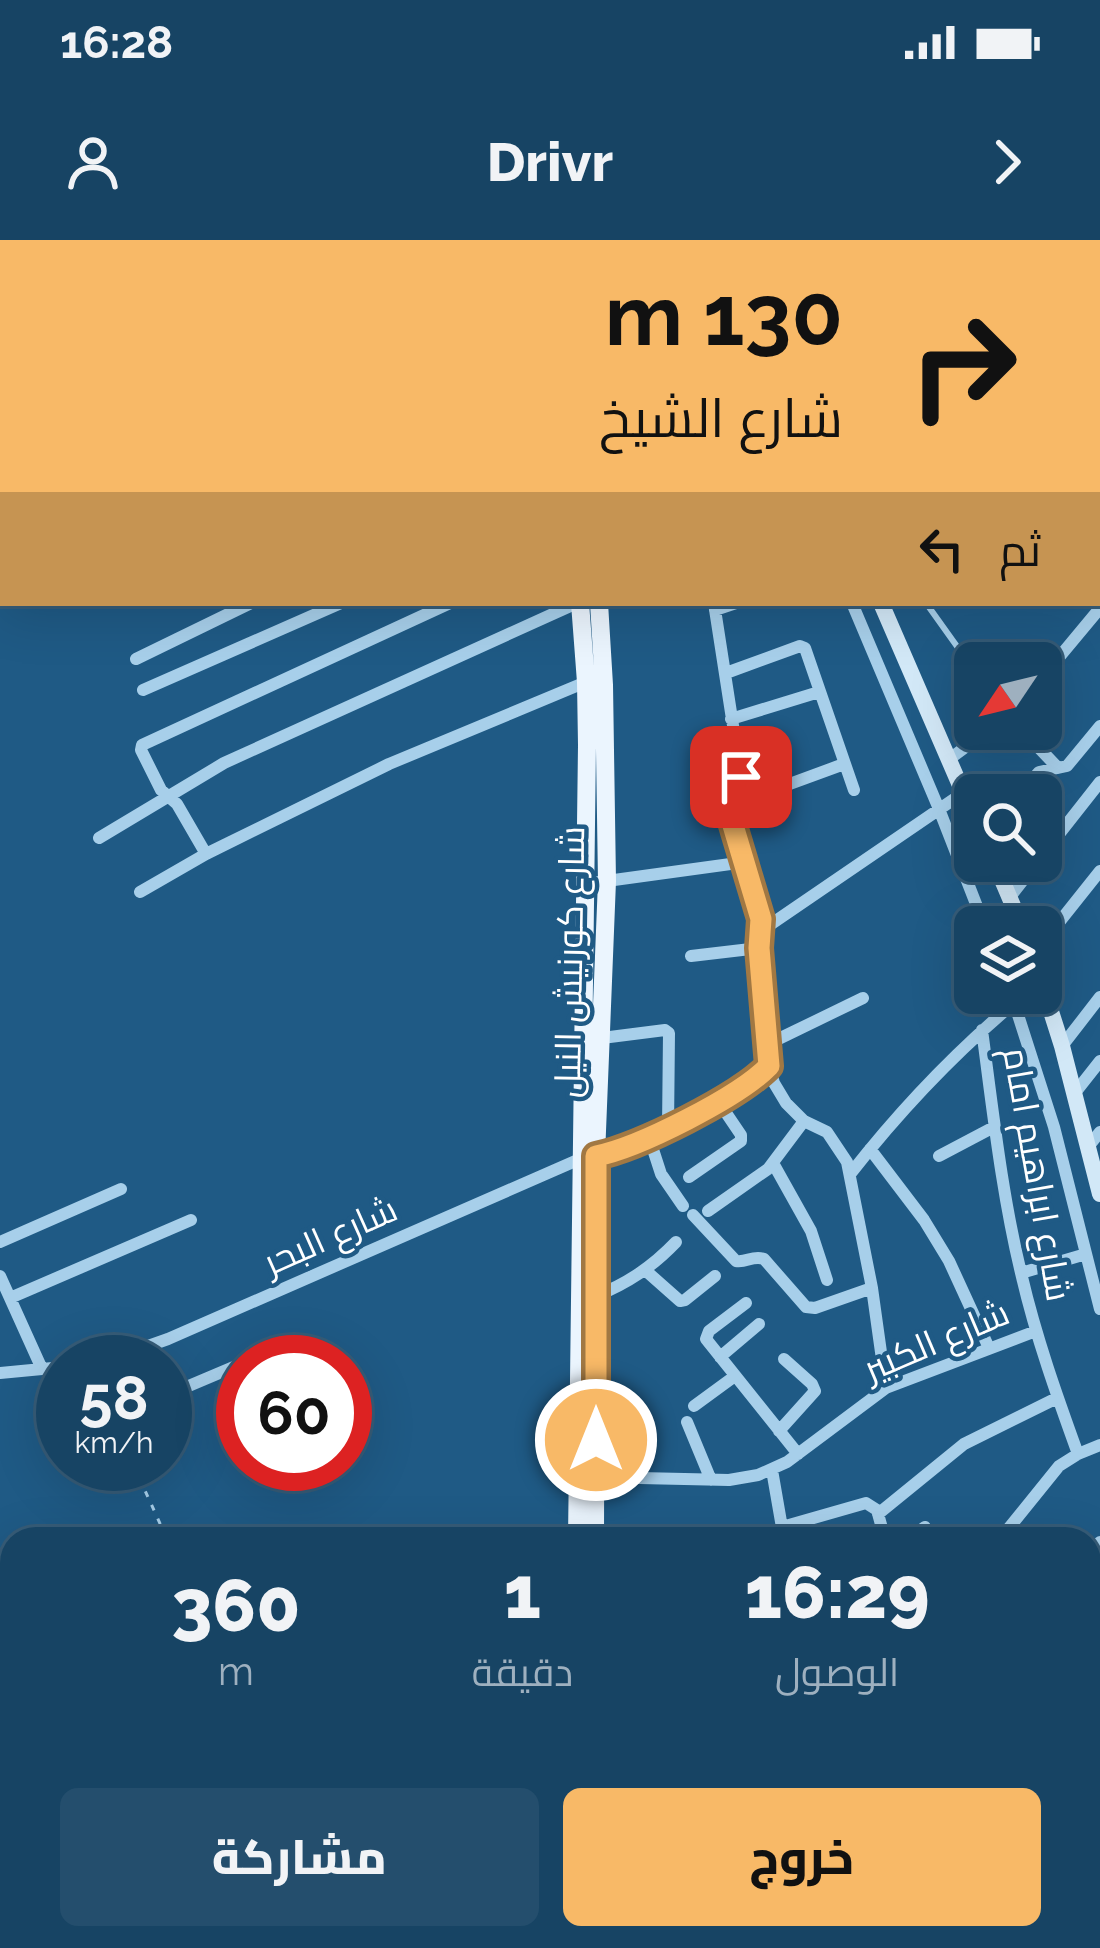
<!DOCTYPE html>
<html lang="ar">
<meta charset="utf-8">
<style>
body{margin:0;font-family:Raleway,Cairo,sans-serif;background:#244e6d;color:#f1f3f6;direction:rtl;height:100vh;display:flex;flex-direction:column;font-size:45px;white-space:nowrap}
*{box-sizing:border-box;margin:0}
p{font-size:39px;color:#9eb0bf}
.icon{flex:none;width:66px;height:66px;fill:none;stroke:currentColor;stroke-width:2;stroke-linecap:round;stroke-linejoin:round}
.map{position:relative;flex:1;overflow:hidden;direction:ltr}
.sheet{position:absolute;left:0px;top:1287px;width:1101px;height:423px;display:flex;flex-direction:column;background:#174464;border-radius:36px 36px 0 0;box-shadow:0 12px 48px #0002,0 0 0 3px #365c78;direction:rtl}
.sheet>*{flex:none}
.guide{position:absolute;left:0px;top:0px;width:1101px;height:366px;box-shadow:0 12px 48px #0002,0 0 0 3px #365c78;direction:rtl;background:#f8b967;color:#111;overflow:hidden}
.needle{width:78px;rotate:235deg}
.buttons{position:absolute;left:954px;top:402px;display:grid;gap:24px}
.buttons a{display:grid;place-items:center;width:108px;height:108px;border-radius:18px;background:#174464;box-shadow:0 12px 48px #0002,0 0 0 3px #365c78;font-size:60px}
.speed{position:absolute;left:36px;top:1095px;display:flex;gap:24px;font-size:60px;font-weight:700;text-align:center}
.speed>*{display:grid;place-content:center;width:156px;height:156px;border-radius:50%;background:#174464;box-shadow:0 12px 48px #0002,0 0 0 3px #365c78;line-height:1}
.speed small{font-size:30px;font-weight:400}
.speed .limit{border:18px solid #d22;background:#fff;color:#111}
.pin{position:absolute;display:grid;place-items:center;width:102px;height:102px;color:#fff;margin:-51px;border-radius:24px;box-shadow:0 6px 18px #0006}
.me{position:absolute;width:132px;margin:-66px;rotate:0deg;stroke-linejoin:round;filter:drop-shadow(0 0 9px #0008)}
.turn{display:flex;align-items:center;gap:42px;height:252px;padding:0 60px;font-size:54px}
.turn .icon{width:156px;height:156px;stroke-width:2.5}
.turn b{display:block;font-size:84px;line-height:102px}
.then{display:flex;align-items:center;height:114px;padding:0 60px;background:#0003;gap:24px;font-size:45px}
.eta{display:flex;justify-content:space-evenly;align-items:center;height:204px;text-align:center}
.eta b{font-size:72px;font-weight:800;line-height:84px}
.action{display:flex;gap:24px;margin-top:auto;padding:24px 60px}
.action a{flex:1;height:138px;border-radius:18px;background:#f8b967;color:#111;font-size:48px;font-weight:800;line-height:138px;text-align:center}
.action a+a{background:#244e6d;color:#f1f3f6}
.status{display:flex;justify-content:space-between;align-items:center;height:84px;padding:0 60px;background:#174464;direction:ltr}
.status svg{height:33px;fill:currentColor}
header{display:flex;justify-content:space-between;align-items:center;height:156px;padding:0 60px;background:#174464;font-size:54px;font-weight:800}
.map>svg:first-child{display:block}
</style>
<div class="status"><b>16:28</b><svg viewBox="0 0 49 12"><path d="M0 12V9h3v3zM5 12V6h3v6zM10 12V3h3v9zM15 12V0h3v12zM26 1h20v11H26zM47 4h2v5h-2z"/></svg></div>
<header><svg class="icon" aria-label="forward" viewBox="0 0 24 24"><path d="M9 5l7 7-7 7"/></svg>Drivr<svg class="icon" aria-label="person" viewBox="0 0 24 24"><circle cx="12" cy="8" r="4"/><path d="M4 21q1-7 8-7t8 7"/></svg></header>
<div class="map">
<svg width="1100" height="1708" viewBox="0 0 1100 1708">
<rect width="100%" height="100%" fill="#1f5a85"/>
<path fill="#4784ad" stroke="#325c79" stroke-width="3" d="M72,1698H149V1708H72Z"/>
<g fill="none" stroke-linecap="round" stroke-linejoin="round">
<path stroke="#a7cfea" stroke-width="3" stroke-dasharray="6 9" stroke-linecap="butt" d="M133,1224L167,1299
M0,1537H12"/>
<path stroke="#a7cfea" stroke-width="6" d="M926,363L961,412
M0,1566L12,1567
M213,1708L214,1698
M437,1708L438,1698"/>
<path stroke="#a7cfea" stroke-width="12" d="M127,3L133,0
M370,3L375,0
M596,3L602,0
M685,3L691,0
M757,3L763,0
M880,3L884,0
M958,3L962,0
M1098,58L1100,60
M0,68L3,66
M1098,151L1100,153
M0,237L3,235
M852,363L939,569L985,687
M715,370L736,363
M136,419L251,363
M726,433L800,406L805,408L854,550
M1041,439L1100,368
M143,450L341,363
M731,479L819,452
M1021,489L1058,528
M948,520L990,489
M1019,555L1039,532L1067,526L1100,486
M735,564L844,524
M99,598L224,523L577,363
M206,614L177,564L161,550L141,510L142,505L450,363
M1041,617L1100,542
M585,644L745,622
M140,652L206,614L389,524L586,442
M1010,657L1038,621
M761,691L963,553
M1041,705L1100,631
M691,716L759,708
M1011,753L1054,887L1100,1069
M982,790C993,872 1002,956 1022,1037C1036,1097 1057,1156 1078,1214
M602,798L665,790L669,793L668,888
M766,805L863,758
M1062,806L1100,757
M769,827L774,843L786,863L804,881L827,892L847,922L872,1048L886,1148
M1074,854L1100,821
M649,897L661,934L683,966
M1088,907L1100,892
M870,909L924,980L949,1021L989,1108
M596,916C639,907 738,857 769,827L759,708L761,679L732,582V573L741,537L714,363
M939,916L994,887
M773,923L811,991L827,1040
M851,933C898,873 956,812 1014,763
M689,937L741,901V895L718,861
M708,971L768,929L804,881
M693,975L736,1021C746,1023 753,1015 764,1019L806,1067L815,1068L872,1048
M0,1002L121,949
M645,1030L680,1061L685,1060L715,1036
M1021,1033L1086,1014
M0,1036L42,1129
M596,1056C628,1043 652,1027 676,1002
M10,1058L191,980
M746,1063L709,1091L706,1099L798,1214
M720,1117L759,1084
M103,1122L168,1099L580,919
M0,1133L63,1127
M165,1156L243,1123
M694,1166L735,1136
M687,1182L711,1240
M779,1191L815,1151L812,1144L784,1119
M772,1230L784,1299
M595,1237L729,1240L758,1235L787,1222L886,1148L1036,1091
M878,1274L964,1204L1057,1158
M782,1287L866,1263L877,1270L885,1299
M908,1299L925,1287
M1000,1299L1059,1226L1078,1214L1100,1205
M1089,1313L1100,1302
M1089,1415L1100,1400
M1089,1509L1100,1494
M1089,1617L1100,1605
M1089,1671L1100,1679
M852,1698L861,1708
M901,1698L910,1708
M1008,1698L1022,1708
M702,1708L704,1698
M787,1708L790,1698"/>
<path stroke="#d2e8f7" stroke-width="16" d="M793,0V3
M881,363L975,580
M994,621L1022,687
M1041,740L1062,806L1100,954"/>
<path stroke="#ebf5fe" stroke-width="18" d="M517,0V3
M534,0V3
M577,1299L587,505L586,442L580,363
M595,1299L596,916L607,641L604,445L599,363
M591,1698V1708
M572,1708V1698"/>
</g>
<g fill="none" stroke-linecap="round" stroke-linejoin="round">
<defs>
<path id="route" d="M596,1200V916C638,908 739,857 769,826L759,708L761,679L732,582L741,537"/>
</defs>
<use href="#route" stroke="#a17843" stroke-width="30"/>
<use href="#route" stroke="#f8b967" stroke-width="21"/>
</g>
<g text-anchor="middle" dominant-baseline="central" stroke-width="9" stroke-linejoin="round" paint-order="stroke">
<g font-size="36" fill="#fff" stroke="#1f5a85">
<text transform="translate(569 722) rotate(-89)">شارع كورنيش النيل</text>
<text transform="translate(1038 934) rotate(80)">شارع ابراهيم امام</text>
<text transform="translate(330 995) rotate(-24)">شارع البحر</text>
<text transform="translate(936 1100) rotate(-23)">شارع الكبير</text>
</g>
</g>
</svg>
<div class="buttons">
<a><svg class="needle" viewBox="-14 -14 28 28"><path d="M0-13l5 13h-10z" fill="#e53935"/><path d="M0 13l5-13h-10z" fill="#9eb0bf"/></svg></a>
<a><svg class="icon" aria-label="search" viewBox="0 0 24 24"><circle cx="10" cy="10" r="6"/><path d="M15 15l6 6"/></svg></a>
<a><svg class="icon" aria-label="layers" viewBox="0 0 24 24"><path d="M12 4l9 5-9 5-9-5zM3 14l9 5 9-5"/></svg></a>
</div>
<div class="speed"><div>58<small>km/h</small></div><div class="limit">60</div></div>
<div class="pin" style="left:741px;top:537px;background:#d93025"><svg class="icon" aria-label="arrive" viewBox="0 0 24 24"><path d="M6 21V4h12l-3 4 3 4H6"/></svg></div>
<svg class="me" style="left:596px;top:1200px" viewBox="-20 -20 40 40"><circle r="17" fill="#f8b967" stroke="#fff" stroke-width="3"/><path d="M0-11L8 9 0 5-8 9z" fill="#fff"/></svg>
<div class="guide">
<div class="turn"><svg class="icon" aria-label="right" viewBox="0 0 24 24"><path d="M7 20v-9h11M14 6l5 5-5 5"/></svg><div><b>130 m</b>شارع الشيخ</div></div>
<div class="then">ثم<svg class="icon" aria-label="left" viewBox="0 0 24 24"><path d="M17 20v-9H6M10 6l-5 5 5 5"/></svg></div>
</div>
<section class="sheet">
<div class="eta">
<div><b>16:29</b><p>الوصول</p></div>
<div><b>1</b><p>دقيقة</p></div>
<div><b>360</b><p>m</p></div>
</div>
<div class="action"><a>خروج</a><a>مشاركة</a></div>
</section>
</div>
